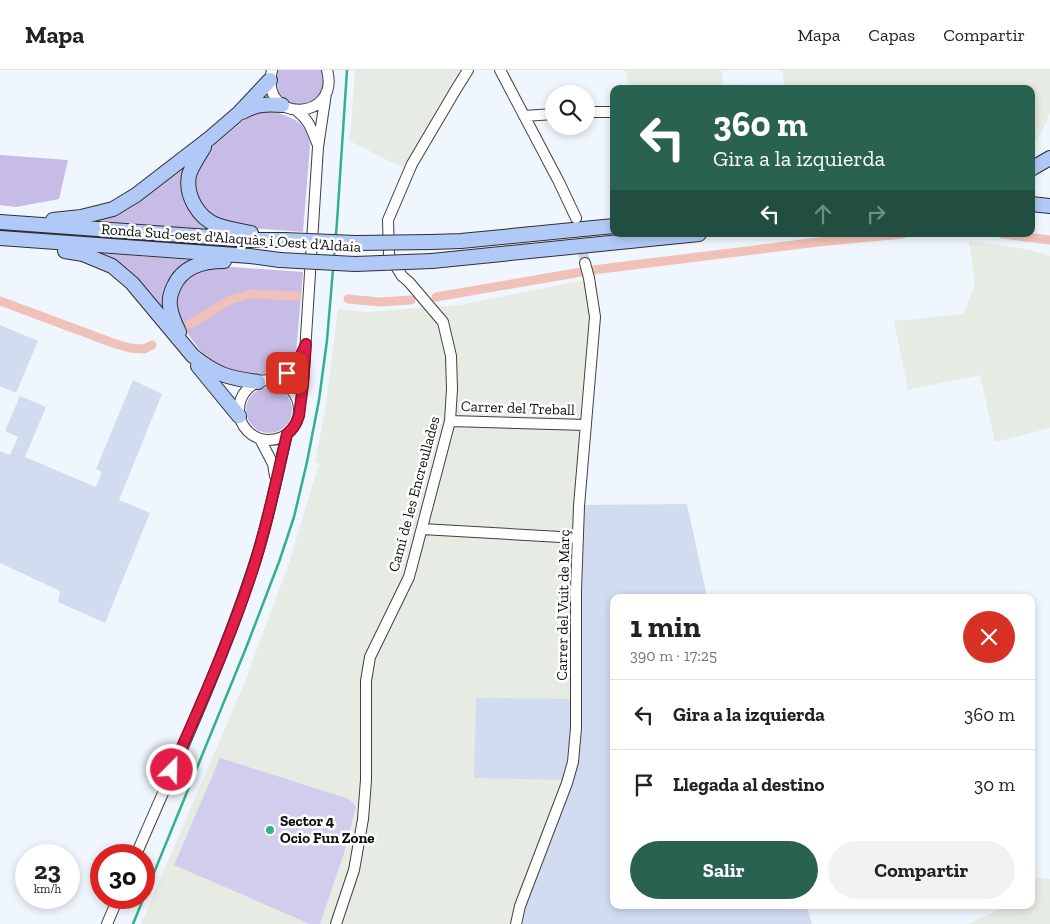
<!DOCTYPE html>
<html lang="es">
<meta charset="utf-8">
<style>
body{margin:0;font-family:"Zilla Slab",serif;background:#f2f2f2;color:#222;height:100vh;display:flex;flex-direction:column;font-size:19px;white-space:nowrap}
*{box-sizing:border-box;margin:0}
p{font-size:16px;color:#767676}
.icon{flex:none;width:28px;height:28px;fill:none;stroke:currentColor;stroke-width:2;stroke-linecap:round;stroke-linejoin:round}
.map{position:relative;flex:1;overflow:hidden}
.details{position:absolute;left:610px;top:524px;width:425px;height:315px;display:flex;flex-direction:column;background:#fff;border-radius:10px;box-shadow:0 2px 8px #0003}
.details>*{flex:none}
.hud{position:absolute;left:610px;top:15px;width:425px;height:152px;border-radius:10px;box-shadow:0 2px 8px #0003;background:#2a6252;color:#fff;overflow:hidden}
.fabs{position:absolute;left:545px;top:15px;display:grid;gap:10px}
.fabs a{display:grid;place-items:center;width:50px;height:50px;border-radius:50%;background:#fff;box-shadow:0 2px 8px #0003;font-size:25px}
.speed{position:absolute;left:15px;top:774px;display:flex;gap:10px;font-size:25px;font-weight:700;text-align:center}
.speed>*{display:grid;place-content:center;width:65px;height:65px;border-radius:50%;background:#fff;box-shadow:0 2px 8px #0003;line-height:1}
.speed small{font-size:12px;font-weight:400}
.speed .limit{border:8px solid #d22;background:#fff;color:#111}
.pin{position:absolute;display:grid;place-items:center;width:42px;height:42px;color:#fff;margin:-21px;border-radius:10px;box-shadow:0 2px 8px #0006}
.me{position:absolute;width:55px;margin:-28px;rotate:23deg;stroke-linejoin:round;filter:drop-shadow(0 0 4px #0008)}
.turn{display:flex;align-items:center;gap:18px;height:105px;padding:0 20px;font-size:22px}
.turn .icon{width:65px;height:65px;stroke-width:2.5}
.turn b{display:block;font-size:35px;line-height:42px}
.lanes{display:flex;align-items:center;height:48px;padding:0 20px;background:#0003;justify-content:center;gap:25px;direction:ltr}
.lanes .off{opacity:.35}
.round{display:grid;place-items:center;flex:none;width:52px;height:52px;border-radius:26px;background:#f2f2f2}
.head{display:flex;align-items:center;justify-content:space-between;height:85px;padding:0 20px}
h1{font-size:30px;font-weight:700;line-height:38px}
.primary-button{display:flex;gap:10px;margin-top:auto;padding:10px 20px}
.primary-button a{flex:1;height:58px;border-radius:30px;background:#2a6252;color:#fff;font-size:20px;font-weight:700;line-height:58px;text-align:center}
.primary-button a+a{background:#f2f2f2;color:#222}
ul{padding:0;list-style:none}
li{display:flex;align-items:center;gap:15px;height:70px;padding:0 20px;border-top:1px solid #e0e0e0}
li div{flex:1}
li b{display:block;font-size:19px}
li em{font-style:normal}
header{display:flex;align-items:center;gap:30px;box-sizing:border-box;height:70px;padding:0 25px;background:#fff;border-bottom:1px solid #e0e0e0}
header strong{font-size:24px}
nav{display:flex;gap:28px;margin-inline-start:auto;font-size:18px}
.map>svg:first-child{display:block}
</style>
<header>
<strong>Mapa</strong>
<nav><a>Mapa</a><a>Capas</a><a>Compartir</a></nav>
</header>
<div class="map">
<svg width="1050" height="854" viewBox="0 0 1050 854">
<rect width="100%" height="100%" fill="#f0f6fd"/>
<path fill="#e6ebe3" d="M355,0H460L403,98L350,71Z
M625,0H721L724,16L737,14V19H630Z
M782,0H1050V42L1046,53L1037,70L1031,74V19H785Z
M969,171L1031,180L1050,186V358L995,372L980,305L908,320L894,251L964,244L975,214Z
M585,210L590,266L580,369L581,534L566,710L573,712L529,824L522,854H141L244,614L289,493L319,394L315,392L320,367L326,335L338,239L367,242L459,235Z
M1031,807L1050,809V854H967L999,840L998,835H1031Z"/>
<path fill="#d2dcf1" d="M0,255L38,271L16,323L0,316Z
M133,310L162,324L119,430L150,443L105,553L58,532L60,521L0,493V381L10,385L18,367L5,361L20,326L46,337L25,387L96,417L102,402L96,399Z
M687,434L707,527L614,528V835H806L812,854H522L529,824L573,712L578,678L583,435Z
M476,628L573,629L569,693L566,710L474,708Z"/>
<path fill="#c6bce5" d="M276,0H321C334,37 280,47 275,15C274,11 276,5 276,0Z
M270,40C292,49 306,49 310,75L303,162L250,158L215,149L198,132L193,107L206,82L245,49L258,42Z
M0,85L68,90L59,129L16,137L0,135Z
M191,86L184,108L217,160L92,151Z
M96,183L194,190L188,195L168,247Z
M218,196L303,202L296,284L293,292L285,299L275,303L244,306L230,304L206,289L180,253L176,245V225L190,203Z
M246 340a23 23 0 1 1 46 0a23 23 0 1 1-46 0Z"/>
<path fill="#d1cded" d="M220,688L349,729L356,737L344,783L320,854H310L174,795Z"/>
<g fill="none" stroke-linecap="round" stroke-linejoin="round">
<path stroke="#f0c1b9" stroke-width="9" d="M1002,164L1050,170
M436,227L593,200L818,172L903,164
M348,229L380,232L411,230
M0,231L113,273L130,278L144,279L152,275
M190,254L230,230L251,224L297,226"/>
<path stroke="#ced3d9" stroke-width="10" stroke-dasharray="10 5" stroke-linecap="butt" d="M577,154L585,193"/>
<defs>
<path id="minor" d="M272,0C259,55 341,51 327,0
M500,0L559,112L576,148
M296,40C309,50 311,58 317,73
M586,42H614
M524,46L554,44
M271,309C287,305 296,297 303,282
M239 340a30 30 0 1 1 60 0a30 30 0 1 1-60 0Z
M299,338L303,314L318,77L326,23
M450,351L586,355
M260,369L273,394L275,406
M422,459L578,468
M136,785C176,692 219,600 251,504C267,458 276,411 287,364
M107,854L118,828
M336,854L354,800L363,749L366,710V611L370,587L409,507L450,351L452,319L451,286L443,252L409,212L402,206L389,185L388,150L412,94L455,21L468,0
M516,854L520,836L567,713L573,692L576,658V520L579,436L595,247L589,208L585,193"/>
<path id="secondary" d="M242,42C257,34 265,34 282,35
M204,77C199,86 192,95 189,105C185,125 198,148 217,155C228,159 240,161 251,163
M1031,99L1050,88
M1031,134L1050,136
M53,150L81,147L113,139L136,125L210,68L239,43L270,10
M0,152L251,170H284
M0,168L250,186L280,190
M431,172L461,171L614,156
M65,181L83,184L112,196L132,213L193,286C217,305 228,308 258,312
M432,191L699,164
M179,262C175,254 171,245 170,236C169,229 171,222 174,216C183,196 204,191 224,191
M198,296L239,346"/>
</defs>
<use href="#minor" stroke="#404040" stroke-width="12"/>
<use href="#secondary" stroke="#2f2f2f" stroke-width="16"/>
<use href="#minor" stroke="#fff" stroke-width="10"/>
<use href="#secondary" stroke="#b1c9f7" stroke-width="14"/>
<path stroke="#33b08c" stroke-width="2.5" d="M133,854L246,578L279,492L294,447L307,392L319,330L327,270L337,152L347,0"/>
<defs>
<path id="secondary-bridge" d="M284,170L356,173L431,172
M280,190L355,194L432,191"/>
</defs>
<use href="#secondary-bridge" stroke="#2f2f2f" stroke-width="16" stroke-linecap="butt"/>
<use href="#secondary-bridge" stroke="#b1c9f7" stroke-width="14"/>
</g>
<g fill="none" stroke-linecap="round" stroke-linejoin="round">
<defs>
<path id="route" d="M172,700C200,635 230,570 252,502C267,457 276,410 287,364L292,359L296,353L299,346L303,314L306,274L296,295L287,303"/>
</defs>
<use href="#route" stroke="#92132f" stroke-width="12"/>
<use href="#route" stroke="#e11d48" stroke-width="9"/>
</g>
<circle fill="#33b08c" stroke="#fff" stroke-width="2" cx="270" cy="760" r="5"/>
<g text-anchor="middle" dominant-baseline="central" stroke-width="5" stroke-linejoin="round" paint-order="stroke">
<g font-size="15" fill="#0d0d0d" stroke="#fff">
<text transform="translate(231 168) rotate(4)">Ronda Sud-oest d'Alaquàs i Oest d'Aldaia</text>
<text transform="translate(518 338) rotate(2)">Carrer del Treball</text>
<text transform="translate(414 424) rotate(-75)">Camí de les Encreullades</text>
<text transform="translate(563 535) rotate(-89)">Carrer del Vuit de Març</text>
</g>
<g font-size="15" font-weight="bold" fill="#0d0d0d" stroke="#fff" text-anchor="start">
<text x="280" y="751">Sector 4<tspan x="280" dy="17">Ocio Fun Zone</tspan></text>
</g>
</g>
</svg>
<div class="fabs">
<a><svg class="icon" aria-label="search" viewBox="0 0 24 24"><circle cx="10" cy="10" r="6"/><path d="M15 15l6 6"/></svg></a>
</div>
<div class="speed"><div>23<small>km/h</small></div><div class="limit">30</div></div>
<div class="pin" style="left:287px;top:303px;background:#d93025"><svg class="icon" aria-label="arrive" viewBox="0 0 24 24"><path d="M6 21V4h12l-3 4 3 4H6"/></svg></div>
<svg class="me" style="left:172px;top:700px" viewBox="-20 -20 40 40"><circle r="17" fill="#e11d48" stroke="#fff" stroke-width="3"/><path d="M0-11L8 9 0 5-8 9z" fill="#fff"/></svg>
<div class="hud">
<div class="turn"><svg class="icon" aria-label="left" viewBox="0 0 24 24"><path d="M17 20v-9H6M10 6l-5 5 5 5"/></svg><div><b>360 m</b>Gira a la izquierda</div></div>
<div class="lanes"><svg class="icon" aria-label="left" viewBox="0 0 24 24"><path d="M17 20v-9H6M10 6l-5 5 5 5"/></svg><svg class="icon off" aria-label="ahead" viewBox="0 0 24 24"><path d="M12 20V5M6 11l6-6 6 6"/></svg><svg class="icon off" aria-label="right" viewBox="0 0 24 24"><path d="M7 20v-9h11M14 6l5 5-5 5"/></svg></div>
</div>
<section class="details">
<div class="head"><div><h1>1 min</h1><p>390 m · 17:25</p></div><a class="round" style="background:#d93025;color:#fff"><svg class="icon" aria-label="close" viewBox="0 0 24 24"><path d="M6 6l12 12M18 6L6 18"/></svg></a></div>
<ul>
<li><svg class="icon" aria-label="left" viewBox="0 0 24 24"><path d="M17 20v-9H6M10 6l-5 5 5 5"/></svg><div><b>Gira a la izquierda</b></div><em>360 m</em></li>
<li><svg class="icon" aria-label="arrive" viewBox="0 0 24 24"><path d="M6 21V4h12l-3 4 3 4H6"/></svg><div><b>Llegada al destino</b></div><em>30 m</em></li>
</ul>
<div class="primary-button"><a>Salir</a><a>Compartir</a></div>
</section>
</div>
